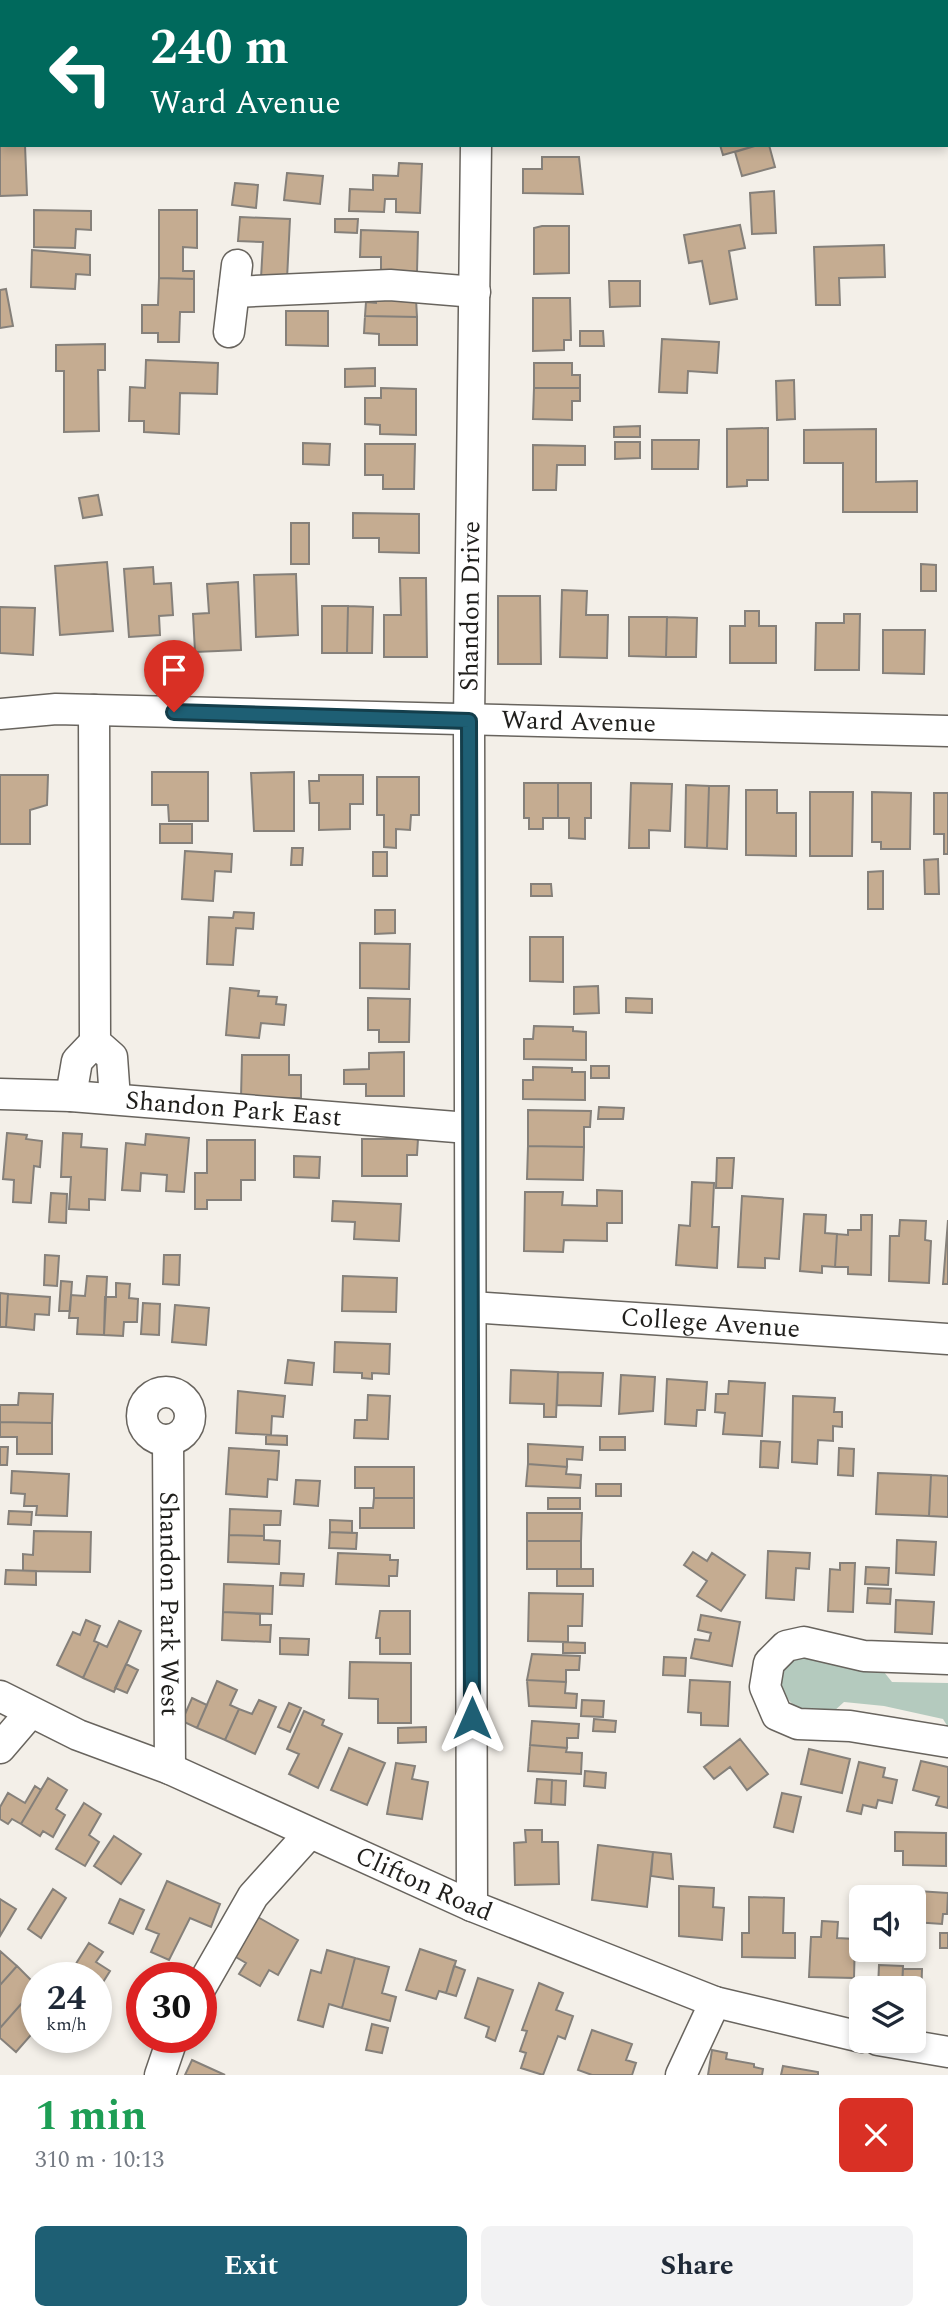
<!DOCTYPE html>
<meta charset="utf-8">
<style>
body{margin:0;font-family:Spectral,serif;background:#f2f2f3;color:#1f2937;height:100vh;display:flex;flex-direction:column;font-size:26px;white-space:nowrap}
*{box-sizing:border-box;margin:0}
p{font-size:23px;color:#747a83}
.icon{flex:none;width:38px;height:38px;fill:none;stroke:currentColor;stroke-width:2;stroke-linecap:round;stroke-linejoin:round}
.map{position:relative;height:2075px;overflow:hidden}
.details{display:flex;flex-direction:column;background:#fff;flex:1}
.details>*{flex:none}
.banner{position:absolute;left:0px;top:0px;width:948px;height:147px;box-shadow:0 4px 10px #0003;background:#00695c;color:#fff;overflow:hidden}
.controls{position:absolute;left:849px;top:1885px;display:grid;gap:14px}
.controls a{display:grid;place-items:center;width:77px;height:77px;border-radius:10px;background:#fff;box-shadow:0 4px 10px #0003;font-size:35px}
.speed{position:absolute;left:21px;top:1962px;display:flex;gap:14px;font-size:35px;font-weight:700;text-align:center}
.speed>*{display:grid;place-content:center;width:91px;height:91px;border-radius:50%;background:#fff;box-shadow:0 4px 10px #0003;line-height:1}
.speed small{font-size:18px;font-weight:400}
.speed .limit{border:10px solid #d22;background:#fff;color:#111}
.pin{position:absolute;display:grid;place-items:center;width:60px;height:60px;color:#fff;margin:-72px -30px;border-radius:50% 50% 50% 0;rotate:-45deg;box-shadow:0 0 7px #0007}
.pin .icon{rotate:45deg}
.me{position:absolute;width:77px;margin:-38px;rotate:0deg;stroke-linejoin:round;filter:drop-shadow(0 0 5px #0008)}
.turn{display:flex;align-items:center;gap:24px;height:147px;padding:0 35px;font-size:32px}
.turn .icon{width:91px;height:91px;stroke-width:2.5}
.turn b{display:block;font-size:49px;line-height:60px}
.round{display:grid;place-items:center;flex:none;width:74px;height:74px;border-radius:10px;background:#f2f2f3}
.summary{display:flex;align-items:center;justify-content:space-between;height:119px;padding:0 35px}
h1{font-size:42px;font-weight:700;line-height:52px;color:#1e9e55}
.action{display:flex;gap:14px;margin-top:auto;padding:14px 35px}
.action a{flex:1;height:80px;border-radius:10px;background:#1e5f74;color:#fff;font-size:28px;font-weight:700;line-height:80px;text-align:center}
.action a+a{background:#f2f2f3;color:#1f2937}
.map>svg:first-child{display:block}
</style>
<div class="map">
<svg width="948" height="2075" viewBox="0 0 948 2075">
<rect width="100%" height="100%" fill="#f3efe8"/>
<path fill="#b4cabe" d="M798,1658C828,1657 854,1671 884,1672L892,1682L948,1683V1727L943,1719L884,1706L844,1702L833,1712C825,1711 813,1713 805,1711C780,1702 770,1671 798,1658Z"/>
<path fill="#c5ac91" stroke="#85807a" stroke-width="2" d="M0,0H116L2,2V145H25L27,195L0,196Z
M150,0H253L150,2Z
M720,145H758L723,155Z
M758,145H769L775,167L742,176L735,152Z
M542,157H579L583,194L523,193V169H542Z
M399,163L422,164L420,213L396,212V199H385L384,212L349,211L350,189L373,190V175L398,176Z
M287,173L323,176L320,204L284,200Z
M235,183L258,185L256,208L232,205Z
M774,191L776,233L752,234L750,193Z
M34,210L91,211V230L76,229L75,248L34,247Z
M159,210H197V248L183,247V271H194V279L159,278Z
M240,217L290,219L287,279L261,278L263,242L238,241Z
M335,219H358L357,233L335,232Z
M740,225L745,248L729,251L737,299L710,304L702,261L689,263L684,235Z
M542,226H569V273L534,274V228Z
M361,230L418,232L417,272L381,271V257H360Z
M884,245L885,277L839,278L840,305H816L814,247Z
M32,250L90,255V275L76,274L75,289L31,287Z
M159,278L194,279V312H180L179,342H158V333H142V305H158Z
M609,281H640V306L610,307Z
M6,289L13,326L0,328V290Z
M376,298L416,299L417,317L365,316L366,302L376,303Z
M533,298H570L571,340H564V350L533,351Z
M286,311H328V346L286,345Z
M365,316L417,317V345H379V334L364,333Z
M580,331H603L604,346H580Z
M662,339L719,342L717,373L688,371L687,393L659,392Z
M105,344V370H98L99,431L64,432V371H56V345Z
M146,360L218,363L217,394L180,393L179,434L144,432V421H129L130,387L145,388Z
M534,363H572V375H580V388H534Z
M375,368V386L345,387V369Z
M794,380L795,419L777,420L776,381Z
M381,388L416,389V435L380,434V425L365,424V398H381Z
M534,388H580V401H572V420L533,419Z
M640,426V437H614V427Z
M768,428V480H747V486L727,487V429Z
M876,429V482L917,481V512H843V463H804V430Z
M652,440H699L698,469H652Z
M615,442H640V458L615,459Z
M303,443L330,444L329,465L303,464Z
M365,444H415L414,489H383V475H365Z
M533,445L585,446V465H557L556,490H533Z
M98,495L102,515L83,518L79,498Z
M353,513L419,514V553L379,552V538H353Z
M291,523H309V564H291Z
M107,562L113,631L60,635L55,566Z
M921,564L936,565V591H921Z
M153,567L154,584L171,583L173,615L159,616L160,635L129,637L124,569Z
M296,574L298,635L256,637L254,575Z
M400,578H426L427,657H384V615H401Z
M238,582L241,650L195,652L193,614L209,613L207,584Z
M562,590L587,591L586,615H608L607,658L560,657Z
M498,596H540L541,664H498Z
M322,606H348L347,653H322Z
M348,606L373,607L372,653H347Z
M0,607L35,608L33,655L0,653Z
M745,611H759V626H776V663H730V626H745Z
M844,614H860L859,670H815L816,623H844Z
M629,617H667L666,657L629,656Z
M667,617L697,618L696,657H666Z
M883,630H925L924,674L883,673Z
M152,772H208V821H169L168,805H152Z
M294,772V831H254L251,773Z
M0,775H48L47,805L30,810V844H0Z
M319,775H363V804H350V829L319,830V803H310L309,781H319Z
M377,777H419V815H411L410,830L396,829V848L384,847V815H377Z
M524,783H558V818H543V829H529V818H524Z
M558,783H591V818H585V839L569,838V818H558Z
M631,783L672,784L670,831L649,830V848H629Z
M686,785L709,786L707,848L685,847Z
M709,786H729L727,849L707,848Z
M746,790H777V813H796V856L746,855Z
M810,792H853L852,856H810Z
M872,792L911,793L910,849H881V842H872Z
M934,793H948V854H944V834H934Z
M160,824H192V843H160Z
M292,848H303L302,865H291Z
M185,851L232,854L231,872L215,871L213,901L182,899Z
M373,852H387V876H373Z
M938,859L939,894H925L924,860Z
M883,871V909H868V872Z
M531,884H551L552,896H531Z
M375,910H395V933L375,934Z
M234,912L254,913L253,929L236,928L233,965L207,964L209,917L233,918Z
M530,937H563V982L530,981Z
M360,943L410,944L409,989L360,988Z
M598,986L599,1013L574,1014V987Z
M230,988L259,991L258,996L277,997L276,1004L286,1005L284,1025L261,1023L259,1038L226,1035Z
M368,998L410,999L409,1042H379V1030H368Z
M626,998L652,999V1013L626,1012Z
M534,1026L573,1027V1031L586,1032V1060L524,1059V1039H533Z
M404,1052V1096H366V1084H344V1070L369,1069V1053Z
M242,1055H289V1075H301V1098H241Z
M591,1066H609V1078H591Z
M533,1067L572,1068V1072H585V1100L523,1099V1080H533Z
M599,1107L624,1108L623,1119H598Z
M528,1110L591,1111L590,1127H584V1147L528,1146Z
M7,1133L27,1135L26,1139L42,1141L40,1167L34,1166L31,1203L13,1202L14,1180L3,1179Z
M63,1133L82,1134L81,1147L107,1149L105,1200L89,1199V1210L69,1209L71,1177H61Z
M146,1134L189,1138L184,1192L166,1191L167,1175L141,1173L140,1191L122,1190L126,1143L145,1145Z
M362,1139H418L417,1155H407V1176H362Z
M207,1140H255V1180H241V1200H207V1209H195V1173H207Z
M528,1146L584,1147L583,1180L527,1179Z
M294,1156L320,1157L319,1178L294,1177Z
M717,1158H734L732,1188H716Z
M692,1182L714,1183L712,1227H719L717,1268L676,1265L679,1225L690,1226Z
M597,1190L622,1191V1223H607V1241L564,1240L563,1252L524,1251L525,1192H563L562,1205L597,1206Z
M51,1193L67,1194L66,1223L49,1222Z
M742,1196L783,1199L779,1259L765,1258V1268L738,1267Z
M333,1201L401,1204L399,1241L354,1239L355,1222L332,1221Z
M804,1214L826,1215L825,1233L837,1234L835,1267L822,1266V1273L800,1271Z
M861,1215H872L871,1275L848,1274V1267H835L837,1234L848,1235V1230H861Z
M900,1220L926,1221L925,1240L931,1241L929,1283L889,1281L890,1236H899Z
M948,1220V1284H943Z
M45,1255L59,1256L57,1286L44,1285Z
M164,1255H180L179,1285L163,1284Z
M87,1276L107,1277L104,1335L77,1334L78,1318H69L71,1295L85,1296Z
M343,1276L397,1278L396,1312L342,1311Z
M61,1281L72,1282L70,1311H59Z
M116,1283L130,1284L129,1298L138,1299L137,1322H124L123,1336L104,1335L105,1297H116Z
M0,1293L8,1294L6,1327H0Z
M8,1294L50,1297L49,1315L35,1314L34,1330L6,1327Z
M143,1303L160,1304L159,1335L141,1334Z
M175,1305L209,1308L206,1345L172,1342Z
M335,1342L390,1344L389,1374L372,1373V1379L362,1378V1373L334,1372Z
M288,1360L314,1363L312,1385L285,1383Z
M511,1370L558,1372L556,1417H544V1404L510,1403Z
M558,1372L603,1373L601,1406L557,1405Z
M621,1375L655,1377L653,1411L619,1414Z
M667,1379L707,1382L705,1410H697L696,1426L665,1424Z
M729,1381L765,1383L762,1436L723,1434L725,1413L715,1412L716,1394H728Z
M238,1391L285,1396L283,1417L272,1416L271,1435L236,1433Z
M19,1393L53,1394L52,1423L0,1422V1405H18Z
M368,1395L390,1396L388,1439L354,1438L355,1420H367Z
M793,1396L835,1398L834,1412H842V1427L833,1426V1441L818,1440L817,1464L792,1462Z
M0,1422L52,1423V1454H17V1437H0Z
M266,1435L287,1436V1445L266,1444Z
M600,1437H625V1450H600Z
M761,1441L780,1442L778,1468L760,1467Z
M528,1444L583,1447L582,1460L567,1459V1467L528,1464Z
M0,1447H8L7,1465H0Z
M229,1448L279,1451L277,1480L268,1479L267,1497L226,1494Z
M839,1448L854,1449L853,1476L838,1475Z
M528,1464L567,1467L566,1474L581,1475L580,1488L526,1486Z
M355,1467H414V1498H374V1488H355Z
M12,1471L69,1474L67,1516L36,1515L37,1506H24L25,1494L11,1493Z
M878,1473L931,1475L929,1516L876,1514Z
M931,1475L948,1476V1517L929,1516Z
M296,1480L320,1481L318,1506L294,1504Z
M596,1484H621V1496H596Z
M374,1498H414V1528H360V1508H373Z
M548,1498H580V1509H548Z
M230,1509L281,1511L280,1525H264V1536L229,1535Z
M9,1511L32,1512L31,1525L8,1524Z
M527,1513H582L581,1541H527Z
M330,1520L352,1521V1533L330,1532Z
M34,1531L91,1532L90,1572L23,1571V1554L33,1555Z
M330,1532L357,1533L356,1549L329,1548Z
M229,1535L264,1536V1540L280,1541L279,1564L228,1562Z
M897,1540L936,1542L934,1575L896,1573Z
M527,1541H581V1569H527Z
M768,1551L810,1553L809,1569L796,1568L794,1600L766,1598Z
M693,1552L707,1561L712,1553L745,1575L721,1611L697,1596L707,1581L684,1565Z
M338,1553L390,1555V1560H398L397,1576H389V1586L336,1584Z
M840,1563H855L853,1612L828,1611L830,1569L840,1570Z
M866,1567L889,1568L888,1585L865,1584Z
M557,1569H593V1586H557Z
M6,1570L36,1571V1585L5,1584Z
M281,1573L304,1574L303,1586L280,1585Z
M224,1584L273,1586L272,1614L223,1612Z
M868,1588L891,1589L890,1604L867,1603Z
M529,1593L583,1594L582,1626H568V1642L528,1641Z
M896,1600L934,1602L932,1634L895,1632Z
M380,1611H410V1654H380V1638H376Z
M223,1612L260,1614V1625H271L270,1642L222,1640Z
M701,1615L740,1622L732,1666L691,1658L695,1639L709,1641L711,1633L698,1630Z
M86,1620L100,1626L94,1641L99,1643L83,1678L57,1665L73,1632L80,1635Z
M119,1621L141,1631L114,1692L83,1678L99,1643L107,1647Z
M280,1638L309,1639L308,1655L280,1654Z
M563,1642L585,1643V1653H563Z
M532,1654L580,1656L579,1670H566V1682L527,1680Z
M664,1657L686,1658L685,1676L663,1675Z
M350,1662L411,1663V1723H378V1699L349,1698Z
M126,1664L138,1670L127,1693L115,1688Z
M527,1680L566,1682L565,1693L577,1694L576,1708L529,1706Z
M690,1680L730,1682L728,1726L701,1725V1713L688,1712Z
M217,1681L237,1690L230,1705L239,1709L225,1740L197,1728Z
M192,1698L207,1705L197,1728L182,1721Z
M259,1700L276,1707L255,1754L225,1740L239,1709L252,1714Z
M582,1700L604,1701L603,1717L581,1716Z
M289,1703L301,1708L290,1732L278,1727Z
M304,1711L324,1720L322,1725L342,1734L318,1788L289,1774L299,1754L287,1749Z
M594,1719L616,1721L615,1732L593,1731Z
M532,1721L579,1724L578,1738H567V1748L530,1745Z
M426,1727V1742L398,1743V1728Z
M740,1739L768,1774L747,1790L730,1767L714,1779L704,1767Z
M530,1745L567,1748L566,1752L582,1753L581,1774L528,1771Z
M349,1748L385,1763L367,1805L331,1790Z
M809,1749L850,1759L842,1793L801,1784Z
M921,1761L948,1767V1808L936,1805L939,1797L913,1790Z
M859,1762L885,1768L883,1777L897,1780L892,1803L878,1800L876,1808L863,1805L861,1814L847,1811Z
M396,1763L415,1766L412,1779L428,1782L422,1819L387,1814Z
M585,1771L606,1773L605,1788L584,1786Z
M48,1778L67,1790L56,1809L65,1815L53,1837L43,1831L40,1836L21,1824Z
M537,1779L552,1780L551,1804L535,1803Z
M552,1780L566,1781L565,1805L551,1804Z
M35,1786L41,1790L21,1824L12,1819L8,1824L0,1819V1807L8,1793L25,1803Z
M782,1793L801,1797L793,1832L774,1827Z
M84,1803L101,1814L89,1835L99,1842L85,1866L56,1849Z
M525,1830H542V1842H558L559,1884L515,1885L514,1843L526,1842Z
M895,1832L946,1833V1866L903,1865V1851H895Z
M114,1836L141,1854L121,1884L94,1866Z
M598,1845L653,1852L647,1907L592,1900Z
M653,1852L671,1854L673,1879L651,1876Z
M167,1881L220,1904L211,1927L190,1918L169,1960L151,1952L159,1934L146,1929Z
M679,1886L714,1888L713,1907L724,1908L722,1940L679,1936Z
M53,1889L66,1898L41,1938L28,1929Z
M902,1890L948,1893L947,1914H943L942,1924L914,1922V1897H902Z
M749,1897L784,1898L783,1933H795V1958L742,1957V1933H749Z
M0,1899L16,1909L0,1936Z
M120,1899L144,1910L133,1934L109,1923Z
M256,1916L298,1940L278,1975L269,1970L260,1986L239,1974L246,1963L234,1956Z
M822,1921L838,1922L837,1938L855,1939L854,1978L809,1977L811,1937H821Z
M940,1933H948V1948H940Z
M89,1943L103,1952L96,1962L110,1971L100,1987L96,1984V1978H67Z
M420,1949L456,1961L446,1993L439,1991L436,1999L406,1990Z
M327,1950L355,1958L342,2008L329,2004L323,2027L298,2020L311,1970L321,1973Z
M866,1950H878L877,1957H866Z
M0,1951L17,1966L0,1985Z
M355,1958L389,1967L382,1993L396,1997L390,2021L342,2008Z
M879,1965L903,1966L902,1988H878Z
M17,1966L37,1986L0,2028V1985Z
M454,1966L465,1970L456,1996L446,1993Z
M903,1969H922L921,2003H914V1988H902Z
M478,1978L513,1990L495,2041L486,2037L489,2027L465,2018Z
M539,1983L563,1993L556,2010L573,2016L565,2039L558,2036L543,2075L521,2068L526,2053L520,2051L527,2031L522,2030Z
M37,1986V2028L16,2052L0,2038V2028Z
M372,2024L388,2028L382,2053L366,2050Z
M592,2030L632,2044L626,2060L636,2063L632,2075H592L578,2070Z
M712,2050L727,2053L726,2059L754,2064V2067L763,2069L762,2075H708Z
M192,2060L225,2075H185Z
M783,2066L818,2072V2075H781Z"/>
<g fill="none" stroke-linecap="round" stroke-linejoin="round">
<defs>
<g id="minor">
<path d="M136,2V0"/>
<path d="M234,292L390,285L475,292"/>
<path d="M229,332L237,265"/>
<path d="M94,710L95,1042L112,1057L115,1099"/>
<path id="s1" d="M0,714L56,709L948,731"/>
<path id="s2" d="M0,1094L71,1096L468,1128"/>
<path d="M71,1096L77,1061L95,1042"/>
<path id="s3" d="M471,1307L948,1339"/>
<circle cx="166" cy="1416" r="24"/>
<path id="s4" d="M168,1440L170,1769"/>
<path d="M948,1659L864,1656L804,1642L786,1646L769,1663L765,1687L777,1715L798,1724L850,1726L948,1742"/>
<path id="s5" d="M0,1696L78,1735L170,1769L472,1906L715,2002L861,2037"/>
<path d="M0,1748L30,1713"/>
<path id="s6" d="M472,1906L469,721L476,145"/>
<path d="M201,1987L253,1896L309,1834"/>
<path d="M878,2040L948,2052"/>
<path d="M160,2075L173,2037"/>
<path d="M681,2075L715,2002"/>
</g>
<path id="tertiary" d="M419,0L427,2
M563,2L581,0"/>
</defs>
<use href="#minor" stroke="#68645e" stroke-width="33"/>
<use href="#tertiary" stroke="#68645e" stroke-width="42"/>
<use href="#minor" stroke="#fff" stroke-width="30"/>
<use href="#tertiary" stroke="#fff" stroke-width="38"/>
</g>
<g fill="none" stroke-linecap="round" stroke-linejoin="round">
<defs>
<path id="route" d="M174,712L469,721L472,1718"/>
</defs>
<use href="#route" stroke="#143e4b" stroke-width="18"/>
<use href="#route" stroke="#1e5f74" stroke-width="12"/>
</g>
<g text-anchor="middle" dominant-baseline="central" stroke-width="5" stroke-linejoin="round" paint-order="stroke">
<g font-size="26" fill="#201f1c" stroke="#fffcf8">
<text stroke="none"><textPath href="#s6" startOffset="1300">Shandon Drive</textPath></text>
<text stroke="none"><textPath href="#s1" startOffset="579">Ward Avenue</textPath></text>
<text stroke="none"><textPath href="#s2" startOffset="234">Shandon Park East</textPath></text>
<text stroke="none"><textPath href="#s3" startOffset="240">College Avenue</textPath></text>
<text stroke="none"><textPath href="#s4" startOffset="164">Shandon Park West</textPath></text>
<text stroke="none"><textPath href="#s5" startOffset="464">Clifton Road</textPath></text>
</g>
</g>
</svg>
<div class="controls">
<a><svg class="icon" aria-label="sound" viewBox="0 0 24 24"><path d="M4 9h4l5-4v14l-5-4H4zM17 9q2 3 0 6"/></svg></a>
<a><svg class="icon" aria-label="layers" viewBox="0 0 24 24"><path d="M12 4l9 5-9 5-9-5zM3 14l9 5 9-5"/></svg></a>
</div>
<div class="speed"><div>24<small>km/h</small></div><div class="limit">30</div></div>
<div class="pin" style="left:174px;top:712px;background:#d93025"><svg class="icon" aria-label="arrive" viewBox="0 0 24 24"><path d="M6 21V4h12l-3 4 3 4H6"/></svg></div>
<svg class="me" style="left:472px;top:1718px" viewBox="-20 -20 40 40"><path d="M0-17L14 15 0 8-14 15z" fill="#1e5f74" stroke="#fff" stroke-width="4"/></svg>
<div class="banner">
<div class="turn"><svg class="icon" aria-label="left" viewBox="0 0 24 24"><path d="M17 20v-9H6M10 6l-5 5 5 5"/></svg><div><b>240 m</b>Ward Avenue</div></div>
</div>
</div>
<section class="details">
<div class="summary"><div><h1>1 min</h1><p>310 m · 10:13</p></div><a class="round" style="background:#d93025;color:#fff"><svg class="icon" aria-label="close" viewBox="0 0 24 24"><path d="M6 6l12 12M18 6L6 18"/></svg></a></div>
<div class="action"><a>Exit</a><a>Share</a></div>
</section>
